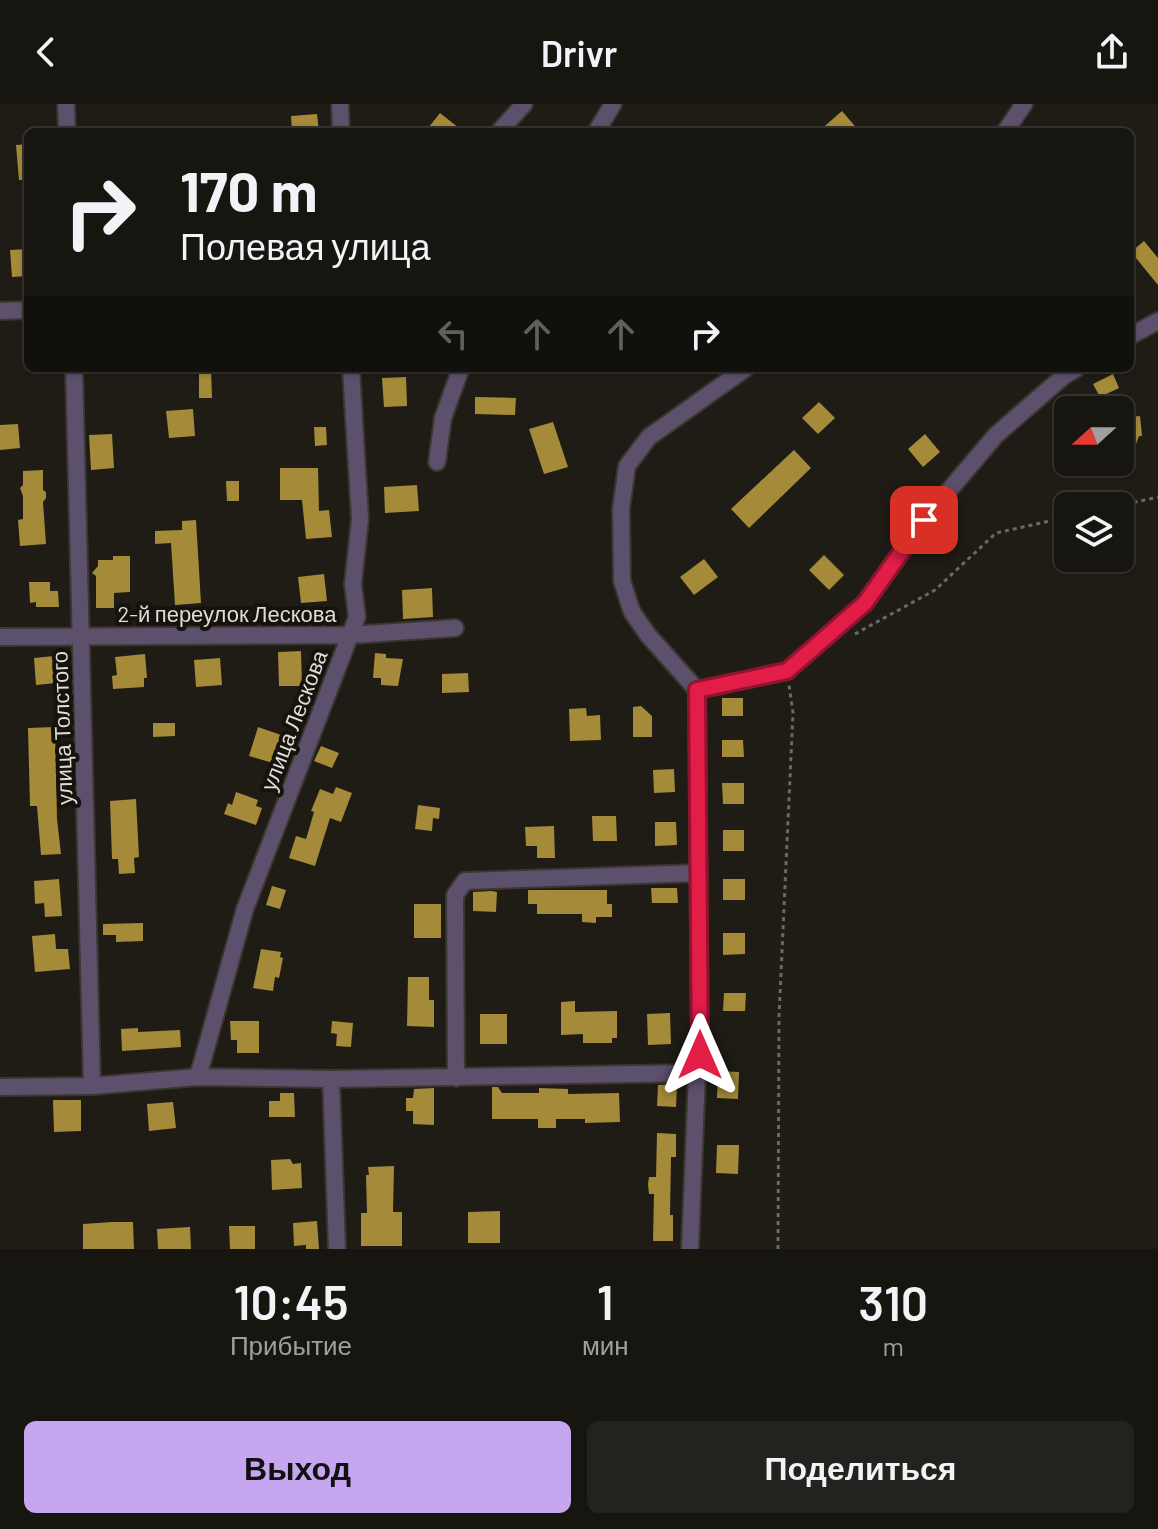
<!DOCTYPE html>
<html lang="ru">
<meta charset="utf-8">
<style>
body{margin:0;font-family:Barlow,sans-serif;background:#24221e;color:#f1f3f6;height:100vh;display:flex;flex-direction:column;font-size:30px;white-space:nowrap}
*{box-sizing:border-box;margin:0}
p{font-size:26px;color:#9e9f9f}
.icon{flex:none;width:44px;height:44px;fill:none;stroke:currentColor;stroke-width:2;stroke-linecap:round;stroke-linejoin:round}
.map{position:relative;height:1145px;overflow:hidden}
.drawer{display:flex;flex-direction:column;background:#171510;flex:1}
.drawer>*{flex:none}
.guide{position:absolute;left:24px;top:24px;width:1110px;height:244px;border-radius:12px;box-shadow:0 2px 6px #0004,0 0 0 2px #363430;background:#171510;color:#f1f3f6;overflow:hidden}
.needle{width:52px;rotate:249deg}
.controls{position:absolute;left:1054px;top:292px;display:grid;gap:16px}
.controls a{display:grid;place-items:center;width:80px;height:80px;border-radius:12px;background:#171510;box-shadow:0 2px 6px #0004,0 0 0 2px #363430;font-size:40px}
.pin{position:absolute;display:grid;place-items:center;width:68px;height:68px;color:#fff;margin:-34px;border-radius:16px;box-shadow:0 4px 12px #0006}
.me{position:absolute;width:88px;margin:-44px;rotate:0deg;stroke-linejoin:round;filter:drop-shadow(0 0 6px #0008)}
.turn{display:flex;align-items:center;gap:28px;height:168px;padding:0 24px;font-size:36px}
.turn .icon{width:104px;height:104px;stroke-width:2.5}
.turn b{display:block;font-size:56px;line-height:68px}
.lanes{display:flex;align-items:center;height:76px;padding:0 24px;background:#0003;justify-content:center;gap:40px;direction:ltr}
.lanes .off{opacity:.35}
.eta{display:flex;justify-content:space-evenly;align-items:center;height:136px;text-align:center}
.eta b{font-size:48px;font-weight:600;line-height:56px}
.primary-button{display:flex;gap:16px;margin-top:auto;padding:16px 24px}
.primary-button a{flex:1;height:92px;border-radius:12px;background:#c6a6f0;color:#111;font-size:32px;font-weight:600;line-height:92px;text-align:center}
.primary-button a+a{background:#24221e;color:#f1f3f6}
header{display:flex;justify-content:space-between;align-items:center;height:104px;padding:0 24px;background:#171510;font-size:36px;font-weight:600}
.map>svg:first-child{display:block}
</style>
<header><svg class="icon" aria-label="back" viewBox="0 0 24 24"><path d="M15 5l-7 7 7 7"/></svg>Drivr<svg class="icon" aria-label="share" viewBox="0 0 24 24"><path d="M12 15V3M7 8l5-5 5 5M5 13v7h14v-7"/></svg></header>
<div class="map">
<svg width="1158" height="1145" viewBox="0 0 1158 1145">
<rect width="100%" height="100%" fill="#1f1c16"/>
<path fill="#a48a39" d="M842,7L860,28H818Z
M440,9L464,28H425Z
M317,10L319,28H292L291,12Z
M28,40V76H19L16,41Z
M1144,137L1158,154V181L1131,148Z
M28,145V172L12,173L10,146Z
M199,264H211L212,294H199Z
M1113,270L1119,284L1100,293L1093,280Z
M406,273L407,302L384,303L382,274Z
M475,293L516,294L515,311L475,310Z
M819,298L835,314L818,330L802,314Z
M193,305L195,332L169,334L166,307Z
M1140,312L1142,332H1139L1136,340L1132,333L1121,335L1120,314Z
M553,318L568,363L544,370L529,325Z
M18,320L20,344L0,346V321Z
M314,323H326L327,341L315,342Z
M112,330L114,364L91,366L89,331Z
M925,330L940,348L923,363L908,345Z
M794,346L811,364L749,424L731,405Z
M280,364H318L319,407L329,406L332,433L306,435L302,396H280Z
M43,366V386L46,388V394L43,398L46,440L20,442L18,416L23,415V392L20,384L23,381V367Z
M226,377H239V397H227Z
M417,381L419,407L385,409L384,383Z
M196,416L201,499L175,501L171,439L155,440V427L182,426V417Z
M824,451L844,471L829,486L809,466Z
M113,452H130V488L114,489V504H96V472L92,469L98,462V456H113Z
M704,455L718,473L694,491L680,473Z
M324,470L327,497L301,499L298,473Z
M29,478H50V487H58L59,503H36V498L30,499Z
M432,484L433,513L403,515L402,486Z
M301,547L302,582H279L278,548Z
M375,549L386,550V554L403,555L398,582L381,581V574H373Z
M145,550L147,574H144V583L113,585L112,572L117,571L115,553Z
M54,552L56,579L36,581L34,554Z
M220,554L222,581L196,583L194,556Z
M468,569L469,588L442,589V570Z
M722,594H743V612H722Z
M641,602L652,612V633H633V603Z
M586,604L587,612L600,611L601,636L570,637L569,605Z
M153,619H175V632L153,633Z
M55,623L57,715L61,750L41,751L37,702H30L28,624Z
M258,623L281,631L273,659L249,652Z
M722,636H743L744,653H722Z
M321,642L339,649L332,664L314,657Z
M674,665L675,688L654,689L653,666Z
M722,679H744V700H723Z
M336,683L352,689L341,718L330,714L315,762L289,754L296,732L306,735L314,708L311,707L320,685L333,690Z
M236,688L258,696L256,702L262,704L256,721L224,710L228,699L232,701Z
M136,695L139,753L134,754L135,769L119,770L118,755H112L110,697Z
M418,701L440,704L439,715L433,714L432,727L415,725Z
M592,712H616L617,737H593Z
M655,718H676L677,741L655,742Z
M554,722L555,754H537V742H526L525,723Z
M723,726H744V747H723Z
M59,775L62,812L45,813L44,799L35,800L34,777Z
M723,775H745V796H723Z
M272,782L286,786L280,805L266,801Z
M651,784H677L678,799H652Z
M528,786H607V800H612V813H596V819L582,818V810H537V800H528Z
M492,787L497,788L496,808L473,807V788Z
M414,800H441V834H414Z
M143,819V837L116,838V831H103V820Z
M723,829H745V850L723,851Z
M55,830L56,845H68L70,865L35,868L32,832Z
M261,845L281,848L280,853L283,854L279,874L275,873L273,887L253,884Z
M408,873H429V896H434V923L407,922Z
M724,889H746L745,907H723Z
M575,897V908L617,907V934H612V939H583V930L561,931V898Z
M670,909L671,940L648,941L647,910Z
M480,910H507V940H480Z
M230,917H259V949H237V936H231Z
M332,917L353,919L351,943L336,942L337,930L331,929Z
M138,924V928L180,926L181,943L122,947L121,925Z
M718,967L739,968L738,995L717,994Z
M677,980L676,1003L657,1002L658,981Z
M492,983H498L502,989H539V984L568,985V990L619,989L620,1018L585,1019V1015H556V1024H538V1015H492Z
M434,984V1021L413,1020V1007H406V994H413L414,985Z
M280,989H294L295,1013H269V997H280Z
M53,996H81V1027L54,1028Z
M173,998L176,1024L149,1027L147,1000Z
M657,1029L676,1030V1053H671L670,1111H673V1137H653L654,1090H649L648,1080L649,1073H656Z
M717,1041H739L738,1070L716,1069Z
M290,1055L293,1060L301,1059L302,1084L272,1086L271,1056Z
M394,1062L393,1108H402V1142H361V1109H367L366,1071H369L368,1063Z
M500,1107V1139H468V1108Z
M317,1117L319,1145H306V1141L294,1142L293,1119Z
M112,1118H133L134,1145H83V1120Z
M229,1122H255V1145H230Z
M190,1123L191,1145H158L157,1125Z"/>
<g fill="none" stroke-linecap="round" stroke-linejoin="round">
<defs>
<path id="minor" d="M66,0L67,28
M340,0L341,28
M499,28L524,0
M596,28L613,0
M1005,28L1024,0
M0,207L28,206
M1130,232L1158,217
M74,264L92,982
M437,358L443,314L461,264
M0,533L351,531L455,524
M697,586L787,567L865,499L924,416L996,331L1065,271L1077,264
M697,586L648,531L632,508L622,477L621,405L627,362L649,333L746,264
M198,973L245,805L357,513L353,480L360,415L351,264
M456,974L455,791L465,777L699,769
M331,975L337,1145
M0,983L92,982L198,973L331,975L697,969
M690,1145L697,969L700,951L697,586"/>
</defs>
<use href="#minor" stroke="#3a3731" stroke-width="20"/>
<path stroke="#6b6964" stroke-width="3" stroke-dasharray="4 4" stroke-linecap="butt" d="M1118,402L1158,393
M855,530L935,486L996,429L1068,413
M778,1145L779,912L793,609L789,581"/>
<use href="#minor" stroke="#5c506c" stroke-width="16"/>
</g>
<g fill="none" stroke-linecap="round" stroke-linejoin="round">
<defs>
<path id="route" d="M700,951L697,586L787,567L865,499L924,416"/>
</defs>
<use href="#route" stroke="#92132f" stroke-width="20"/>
<use href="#route" stroke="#e11d48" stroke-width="14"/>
</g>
<g text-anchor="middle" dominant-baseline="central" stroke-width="8" stroke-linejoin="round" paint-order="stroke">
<g font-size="22" fill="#deddd8" stroke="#16130d">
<text x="227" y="509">2-й переулок Лескова</text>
<text transform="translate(293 616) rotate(-69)">улица Лескова</text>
<text transform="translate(61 624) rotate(-92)">улица Толстого</text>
</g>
</g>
</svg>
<div class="controls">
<a><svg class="needle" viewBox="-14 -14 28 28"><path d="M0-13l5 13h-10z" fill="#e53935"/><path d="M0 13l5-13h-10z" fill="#9e9f9f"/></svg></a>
<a><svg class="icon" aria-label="layers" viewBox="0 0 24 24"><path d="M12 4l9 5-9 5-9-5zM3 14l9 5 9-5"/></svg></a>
</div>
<div class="pin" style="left:924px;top:416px;background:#d93025"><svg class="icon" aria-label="arrive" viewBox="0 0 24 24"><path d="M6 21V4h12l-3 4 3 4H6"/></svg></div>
<svg class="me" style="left:700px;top:951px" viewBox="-20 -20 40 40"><path d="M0-17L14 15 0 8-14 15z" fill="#e11d48" stroke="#fff" stroke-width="4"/></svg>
<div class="guide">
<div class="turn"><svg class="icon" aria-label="right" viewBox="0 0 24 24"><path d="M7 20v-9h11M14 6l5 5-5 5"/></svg><div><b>170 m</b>Полевая улица</div></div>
<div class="lanes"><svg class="icon off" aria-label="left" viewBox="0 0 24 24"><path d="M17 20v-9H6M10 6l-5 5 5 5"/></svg><svg class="icon off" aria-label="ahead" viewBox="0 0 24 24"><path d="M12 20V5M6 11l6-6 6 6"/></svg><svg class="icon off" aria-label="ahead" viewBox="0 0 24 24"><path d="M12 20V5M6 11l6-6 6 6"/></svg><svg class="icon" aria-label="right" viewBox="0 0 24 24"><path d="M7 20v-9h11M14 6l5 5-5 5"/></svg></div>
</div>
</div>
<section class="drawer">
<div class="eta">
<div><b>10:45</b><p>Прибытие</p></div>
<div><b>1</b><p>мин</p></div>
<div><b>310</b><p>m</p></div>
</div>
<div class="primary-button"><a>Выход</a><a>Поделиться</a></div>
</section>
